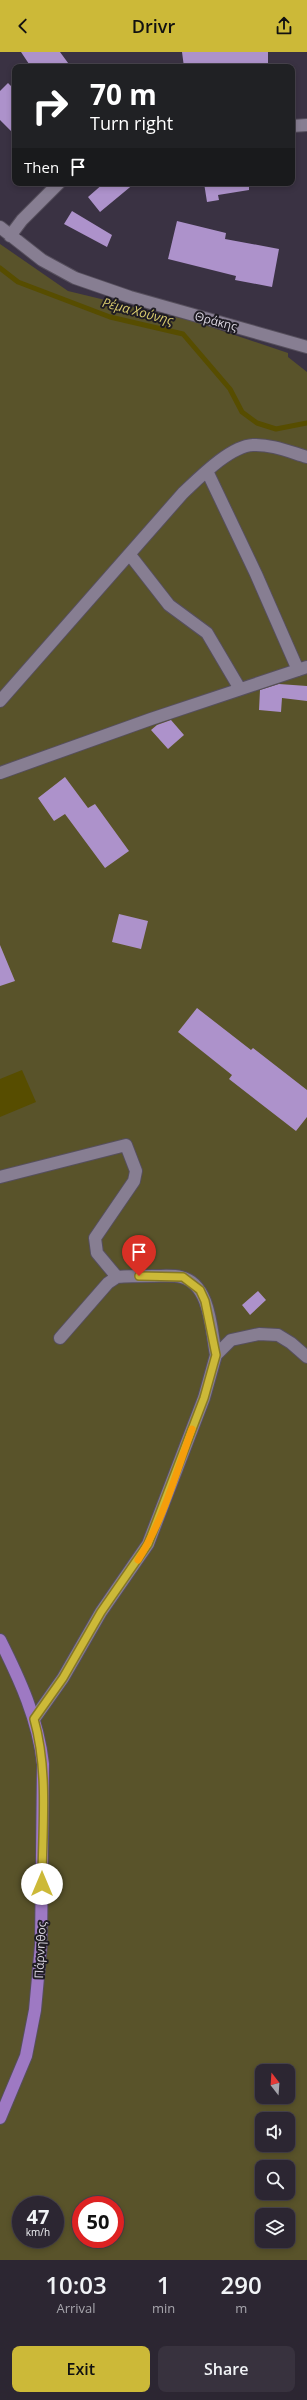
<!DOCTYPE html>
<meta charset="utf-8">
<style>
body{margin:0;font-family:"Open Sans",sans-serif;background:#38323e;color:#f1f3f6;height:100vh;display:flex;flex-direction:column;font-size:15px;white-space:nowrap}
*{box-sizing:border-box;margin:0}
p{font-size:13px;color:#a6a5ac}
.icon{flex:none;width:22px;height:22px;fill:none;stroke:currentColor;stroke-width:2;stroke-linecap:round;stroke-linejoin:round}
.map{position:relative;height:2208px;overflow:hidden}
.sheet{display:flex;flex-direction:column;background:#2c2632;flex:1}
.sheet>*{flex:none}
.banner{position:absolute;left:12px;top:12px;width:283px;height:122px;border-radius:8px;box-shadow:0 2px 6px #0003,0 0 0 1px #48434d;background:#202124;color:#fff;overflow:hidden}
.needle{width:26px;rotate:343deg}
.fabs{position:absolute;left:255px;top:2012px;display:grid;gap:8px}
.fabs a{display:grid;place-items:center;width:40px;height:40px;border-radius:8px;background:#2c2632;box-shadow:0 2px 6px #0003,0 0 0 1px #48434d;font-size:20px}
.speed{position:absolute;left:12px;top:2144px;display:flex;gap:8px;font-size:20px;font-weight:700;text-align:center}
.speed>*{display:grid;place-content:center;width:52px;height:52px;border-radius:50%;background:#2c2632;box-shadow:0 2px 6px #0003,0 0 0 1px #48434d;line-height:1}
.speed small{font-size:10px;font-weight:400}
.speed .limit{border:6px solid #d22;background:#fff;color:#111}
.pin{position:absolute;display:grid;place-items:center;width:34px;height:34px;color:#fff;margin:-41px -17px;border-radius:50% 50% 50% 0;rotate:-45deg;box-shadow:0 0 4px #0007}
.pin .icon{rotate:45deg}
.me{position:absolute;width:44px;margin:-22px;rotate:0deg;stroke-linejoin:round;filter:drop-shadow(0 0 3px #0008)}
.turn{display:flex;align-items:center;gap:14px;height:84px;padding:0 12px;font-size:18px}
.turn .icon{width:52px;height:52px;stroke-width:2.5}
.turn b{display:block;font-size:28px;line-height:34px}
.then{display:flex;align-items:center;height:38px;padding:0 12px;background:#0003;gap:8px;font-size:15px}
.eta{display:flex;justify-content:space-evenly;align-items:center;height:68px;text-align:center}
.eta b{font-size:24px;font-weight:600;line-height:28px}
.button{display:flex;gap:8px;margin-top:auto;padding:8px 12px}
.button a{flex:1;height:46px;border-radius:8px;background:#ccb938;color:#111;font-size:16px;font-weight:600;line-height:46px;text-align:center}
.button a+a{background:#38323e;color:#f1f3f6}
header{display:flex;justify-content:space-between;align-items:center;height:52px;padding:0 12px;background:#ccb938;color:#111;font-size:18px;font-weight:600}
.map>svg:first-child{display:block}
</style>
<header><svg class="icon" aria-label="back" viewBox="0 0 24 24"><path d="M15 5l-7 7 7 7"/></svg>Drivr<svg class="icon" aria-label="share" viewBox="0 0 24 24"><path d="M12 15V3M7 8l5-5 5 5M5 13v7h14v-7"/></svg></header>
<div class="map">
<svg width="307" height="2208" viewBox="0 0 307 2208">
<rect width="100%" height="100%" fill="#3a3243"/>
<path fill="#59532a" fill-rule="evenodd" d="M0,192L68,239L196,270L288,301V305L307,320V2208H0ZM262,2019H288V2045H262ZM262,2067H288V2093H262ZM262,2115H288V2141H262ZM21,2153H55V2187H21ZM81,2153H115V2187H81ZM262,2163H288V2189H262Z"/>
<path fill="#574d00" d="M22,1018L36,1050L0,1065V1027Z"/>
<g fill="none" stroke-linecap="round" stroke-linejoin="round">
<path stroke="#574d00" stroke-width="5" d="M0,216L18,230L110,265L183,282L230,337L242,360L257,371L276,377L307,371"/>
</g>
<path fill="#ad92cb" d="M21,0H60L71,15H31Z
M182,0H268V15H184Z
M8,31L15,38V83L0,68V39Z
M104,131H135L100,160L88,145Z
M204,131H249V138L218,143L219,148L207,150Z
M72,159L112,183L107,195L64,172Z
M177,169L226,181L225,187L279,197L272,235L235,228L236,224L168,207Z
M279,632L307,634V649L282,646L281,660L259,658L260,638Z
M171,668L184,683L168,697L151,678L157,673Z
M65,725L88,756L95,752L129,799L105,816L65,762L54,769L38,746Z
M119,862L148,869L141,897L112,890Z
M0,893L15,929L0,934Z
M197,956L251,998L253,996L307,1038V1065L296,1079L229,1027L232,1023L178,980Z
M258,1239L266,1248L250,1263L242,1253Z"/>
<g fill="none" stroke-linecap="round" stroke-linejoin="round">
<defs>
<path id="minor" d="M292,74L307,73
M0,175L42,208L75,226L130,245L307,295
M10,184L22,168L59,131
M207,419L256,522L298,618
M130,503L169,553L207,581L240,637
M0,649L183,441C199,426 230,394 253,393C271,392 290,400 307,405
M0,721L151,667L307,615
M0,1125L126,1093L136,1119L134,1129L95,1186L97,1201L117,1225C129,1224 141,1224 154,1224C163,1224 173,1223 181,1225C211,1232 211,1279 216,1303
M60,1286L108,1231L117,1225
M34,1667L63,1626L101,1560L148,1492L204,1346L216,1303L231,1288L259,1282L278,1283L291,1291L307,1305"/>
<path id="major" d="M0,1588C20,1628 38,1667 43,1712L41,1893L35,1958L26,2004L0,2066"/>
</defs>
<use href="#minor" stroke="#564f5d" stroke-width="14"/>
<use href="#major" stroke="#564f5d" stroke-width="14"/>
<use href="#minor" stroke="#877e92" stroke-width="12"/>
<use href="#major" stroke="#9e79c3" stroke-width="12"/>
</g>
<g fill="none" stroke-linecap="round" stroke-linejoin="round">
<defs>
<path id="route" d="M42,1832C42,1778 49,1720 34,1667L63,1626L101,1560L148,1492L204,1346L216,1303L205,1249L200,1238L183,1225L139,1224"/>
</defs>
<use href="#route" stroke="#857824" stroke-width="10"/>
<use href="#route" stroke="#ccb938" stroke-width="7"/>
<path stroke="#f59e0b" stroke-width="7" d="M138,1508C163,1469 176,1421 192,1377"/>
</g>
<g text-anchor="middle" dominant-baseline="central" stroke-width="4" stroke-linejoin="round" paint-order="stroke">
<g font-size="12" fill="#ded9e4" stroke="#1f1c23">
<text transform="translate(216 269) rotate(15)">Θράκης</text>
<text transform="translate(40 1898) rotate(-87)">Πάρνηθος</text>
</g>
<g font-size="13" font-style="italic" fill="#dacc6e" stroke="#1f1c23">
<text transform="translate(138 259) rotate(15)">Ρέμα Χούνης</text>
</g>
</g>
</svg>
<div class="fabs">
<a><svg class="needle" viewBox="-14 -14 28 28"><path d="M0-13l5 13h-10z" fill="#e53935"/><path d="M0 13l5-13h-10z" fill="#a6a5ac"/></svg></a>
<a><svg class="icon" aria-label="sound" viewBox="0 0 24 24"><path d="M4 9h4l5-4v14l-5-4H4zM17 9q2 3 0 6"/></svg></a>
<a><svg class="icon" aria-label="search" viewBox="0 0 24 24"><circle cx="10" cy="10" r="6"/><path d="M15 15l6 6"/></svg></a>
<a><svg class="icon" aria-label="layers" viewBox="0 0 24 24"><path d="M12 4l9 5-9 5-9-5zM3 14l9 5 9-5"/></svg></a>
</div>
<div class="speed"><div>47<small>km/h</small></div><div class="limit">50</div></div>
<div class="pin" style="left:139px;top:1224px;background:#d93025"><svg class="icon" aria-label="arrive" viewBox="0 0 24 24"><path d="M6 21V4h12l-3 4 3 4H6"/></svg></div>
<svg class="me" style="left:42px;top:1832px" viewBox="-20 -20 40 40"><circle r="19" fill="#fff"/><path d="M0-13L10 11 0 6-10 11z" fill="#ccb938"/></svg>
<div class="banner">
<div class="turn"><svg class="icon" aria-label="right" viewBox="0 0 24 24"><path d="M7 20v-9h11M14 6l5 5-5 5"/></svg><div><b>70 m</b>Turn right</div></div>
<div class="then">Then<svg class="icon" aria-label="arrive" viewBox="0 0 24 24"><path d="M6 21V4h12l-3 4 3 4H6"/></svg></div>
</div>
</div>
<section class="sheet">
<div class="eta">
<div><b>10:03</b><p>Arrival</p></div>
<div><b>1</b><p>min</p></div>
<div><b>290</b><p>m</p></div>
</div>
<div class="button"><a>Exit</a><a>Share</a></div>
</section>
